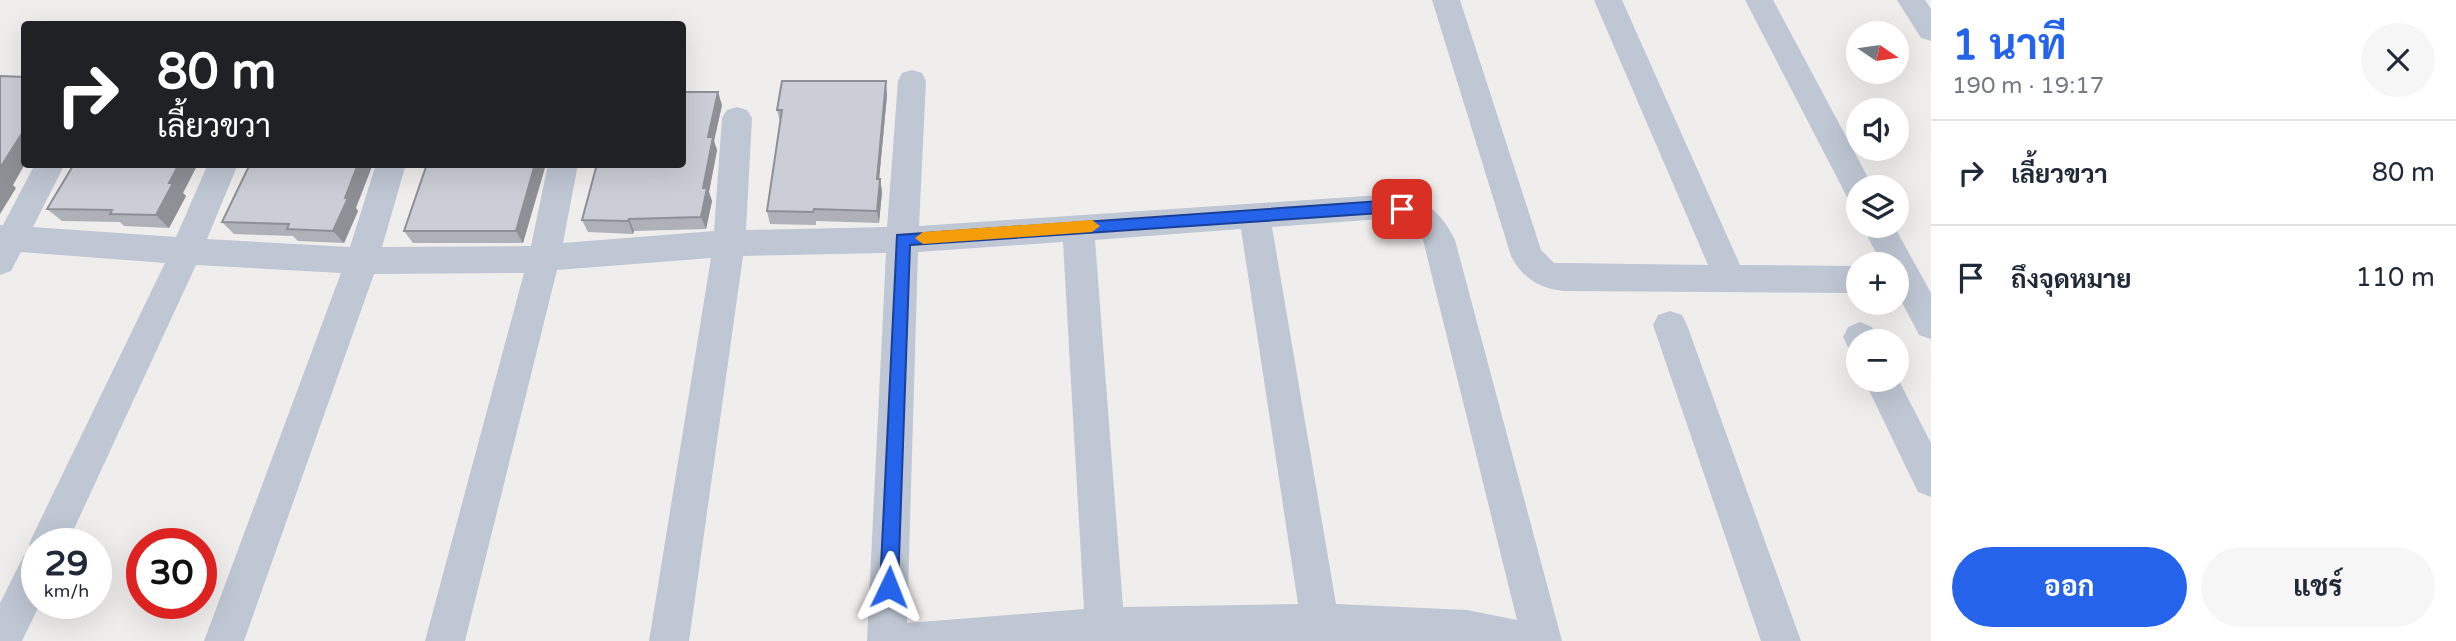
<!DOCTYPE html>
<html lang="th">
<meta charset="utf-8">
<style>
body{margin:0;font-family:"Varela Round",Sarabun,sans-serif;background:#f6f6f7;color:#1f2937;height:100vh;display:flex;flex-direction:column;font-size:26px;white-space:nowrap}
*{box-sizing:border-box;margin:0}
p{font-size:23px;color:#747a83}
.icon{flex:none;width:38px;height:38px;fill:none;stroke:currentColor;stroke-width:2;stroke-linecap:round;stroke-linejoin:round}
.map{position:relative;flex:1;overflow:hidden}
.sheet{display:flex;flex-direction:column;background:#fff;width:525px}
.sheet>*{flex:none}
.hud{position:absolute;left:21px;top:21px;width:665px;height:147px;border-radius:7px;box-shadow:0 7px 28px #0002;background:#202124;color:#fff;overflow:hidden}
.needle{width:46px;rotate:103deg}
.fabs{position:absolute;left:1846px;top:21px;display:grid;gap:14px}
.fabs a{display:grid;place-items:center;width:63px;height:63px;border-radius:50%;background:#fff;box-shadow:0 7px 28px #0002;font-size:35px}
.speed{position:absolute;left:21px;top:528px;display:flex;gap:14px;font-size:35px;font-weight:700;text-align:center}
.speed>*{display:grid;place-content:center;width:91px;height:91px;border-radius:50%;background:#fff;box-shadow:0 7px 28px #0002;line-height:1}
.speed small{font-size:18px;font-weight:400}
.speed .limit{border:10px solid #d22;background:#fff;color:#111}
.pin{position:absolute;display:grid;place-items:center;width:60px;height:60px;color:#fff;margin:-30px;border-radius:14px;box-shadow:0 4px 10px #0006}
.me{position:absolute;width:77px;margin:-38px;rotate:2deg;stroke-linejoin:round;filter:drop-shadow(0 0 5px #0008)}
.turn{display:flex;align-items:center;gap:24px;height:147px;padding:0 21px;font-size:32px}
.turn .icon{width:91px;height:91px;stroke-width:2.5}
.turn b{display:block;font-size:49px;line-height:60px}
.round{display:grid;place-items:center;flex:none;width:74px;height:74px;border-radius:37px;background:#f6f6f7}
.summary{display:flex;align-items:center;justify-content:space-between;height:119px;padding:0 21px}
h1{font-size:42px;font-weight:700;line-height:52px;color:#2563eb}
.action{display:flex;gap:14px;margin-top:auto;padding:14px 21px}
.action a{flex:1;height:80px;border-radius:42px;background:#2563eb;color:#fff;font-size:28px;font-weight:700;line-height:80px;text-align:center}
.action a+a{background:#f6f6f7;color:#1f2937}
ul{padding:0;list-style:none}
li{display:flex;align-items:center;gap:21px;height:105px;padding:0 21px;border-top:2px solid #e0e1e3}
li div{flex:1}
li b{display:block;font-size:26px}
li em{font-style:normal}
main{display:flex;flex:1;min-height:0}
.map>svg:first-child{display:block}
</style>
<main>
<div class="map">
<svg width="1931" height="641" viewBox="0 0 1931 641">
<rect width="100%" height="100%" fill="#f0eded"/>
<g fill="none" stroke-linecap="round" stroke-linejoin="round">
<path fill="#bfc7d4" fill-rule="evenodd" d="M1432,0H1460L1541,250L1554,263H1565L1708,265L1594,0H1622L1740,265L1858,266V293L1565,291C1540,289 1522,278 1511,256Z
M1745,0H1773L1873,187H1858V200L1847,197Z
M1897,0H1925L1931,9V41L1921,38Z
M912,70L922,73L926,81L919,226L1381,195C1420,198 1437,204 1455,240L1562,641H867L886,253L743,256L689,641H649L711,258L557,270L465,641H425L524,273L374,274L244,641H204L341,273L196,265L67,544H37V604H40L22,641H0V603L24,555L32,551L29,544L35,531L165,263L21,252L11,271L0,275V225H3L35,164H65L33,227L176,237L208,164H238L207,239L350,247L376,164H406L382,247L531,246L548,164H578L563,243L714,231L722,118L727,110L737,107L747,110L752,118L746,230L887,227L898,81L902,73ZM1381,219L1405,223L1423,240L1517,620L1467,610L1336,604L1272,227ZM1241,229L1298,604L1123,607L1095,240ZM1063,242L1084,609L907,623L918,252Z
M1862,226H1894L1931,293V339L1919,335L1897,293V264H1882Z
M1670,311L1682,315L1687,325L1801,641H1761L1653,325L1658,315Z
M1860,322L1872,327L1879,341H1858V354L1850,351L1843,337L1848,327Z
M1897,377L1931,443V497L1918,492L1864,380H1897Z"/>
</g>
<path fill="#afb1b8" d="M887,95L879,179H880L882,192L879,223L816,221V225L770,224L767,211L780,122L777,110Z
M722,105L714,141L717,150L709,192L712,201L706,229L634,231L633,234L588,232L582,220Z
M427,164H546L523,243H413L404,231Z
M183,193L186,196L169,228L124,226L120,222L62,221L47,209Z
M356,208L358,211L344,243L298,241L293,236L234,234L222,222Z"/>
<path fill="#8e9096" d="M886,81L887,95L878,191L877,179Z
M718,92L722,105L714,141L717,150L709,192L712,201L706,229L701,217L703,188L708,137Z
M24,130V164H25L13,185L16,188L0,214V168Z
M179,164H198L183,193L186,196L169,228L156,215L169,183Z
M358,164H373L356,208L358,211L344,243L333,231L345,198Z
M535,164H546L523,243L516,231Z
M880,179L882,192L879,223L877,211Z
M629,219L634,231L633,234L628,221Z"/>
<path fill="#cbced6" stroke="#8e9096" stroke-width="2" d="M0,76L24,77V130L0,168Z
M782,81H886L877,179H880L877,211L814,209L813,212L767,211L782,110H777Z
M682,92H718L708,137H713L703,188H707L701,217L629,219L628,221L582,220L597,164H682Z
M74,164H179L169,183H173L156,215L110,214L112,210L47,209Z
M250,164H358L345,198H348L333,231L287,229L289,224L222,222Z
M427,164H535L516,231H404Z"/>
<path fill="#2563eb" stroke="#184099" stroke-width="2" d="M1381,201L1402,203L1409,209L1402,215L1381,213L910,245L898,587L896,594L889,597L883,594L880,587L897,235Z"/>
<path fill="#f59e0b" d="M1092,220L1100,226L1092,232L923,244L915,238L923,232Z"/>
</svg>
<div class="fabs">
<a><svg class="needle" viewBox="-14 -14 28 28"><path d="M0-13l5 13h-10z" fill="#e53935"/><path d="M0 13l5-13h-10z" fill="#747a83"/></svg></a>
<a><svg class="icon" aria-label="sound" viewBox="0 0 24 24"><path d="M4 9h4l5-4v14l-5-4H4zM17 9q2 3 0 6"/></svg></a>
<a><svg class="icon" aria-label="layers" viewBox="0 0 24 24"><path d="M12 4l9 5-9 5-9-5zM3 14l9 5 9-5"/></svg></a>
<a>+</a>
<a>−</a>
</div>
<div class="speed"><div>29<small>km/h</small></div><div class="limit">30</div></div>
<div class="pin" style="left:1402px;top:209px;background:#d93025"><svg class="icon" aria-label="arrive" viewBox="0 0 24 24"><path d="M6 21V4h12l-3 4 3 4H6"/></svg></div>
<svg class="me" style="left:889px;top:587px" viewBox="-20 -20 40 40"><path d="M0-17L14 15 0 8-14 15z" fill="#2563eb" stroke="#fff" stroke-width="4"/></svg>
<div class="hud">
<div class="turn"><svg class="icon" aria-label="right" viewBox="0 0 24 24"><path d="M7 20v-9h11M14 6l5 5-5 5"/></svg><div><b>80 m</b>เลี้ยวขวา</div></div>
</div>
</div>
<section class="sheet">
<div class="summary"><div><h1>1 นาที</h1><p>190 m · 19:17</p></div><a class="round"><svg class="icon" aria-label="close" viewBox="0 0 24 24"><path d="M6 6l12 12M18 6L6 18"/></svg></a></div>
<ul>
<li><svg class="icon" aria-label="right" viewBox="0 0 24 24"><path d="M7 20v-9h11M14 6l5 5-5 5"/></svg><div><b>เลี้ยวขวา</b></div><em>80 m</em></li>
<li><svg class="icon" aria-label="arrive" viewBox="0 0 24 24"><path d="M6 21V4h12l-3 4 3 4H6"/></svg><div><b>ถึงจุดหมาย</b></div><em>110 m</em></li>
</ul>
<div class="action"><a>ออก</a><a>แชร์</a></div>
</section>
</main>
